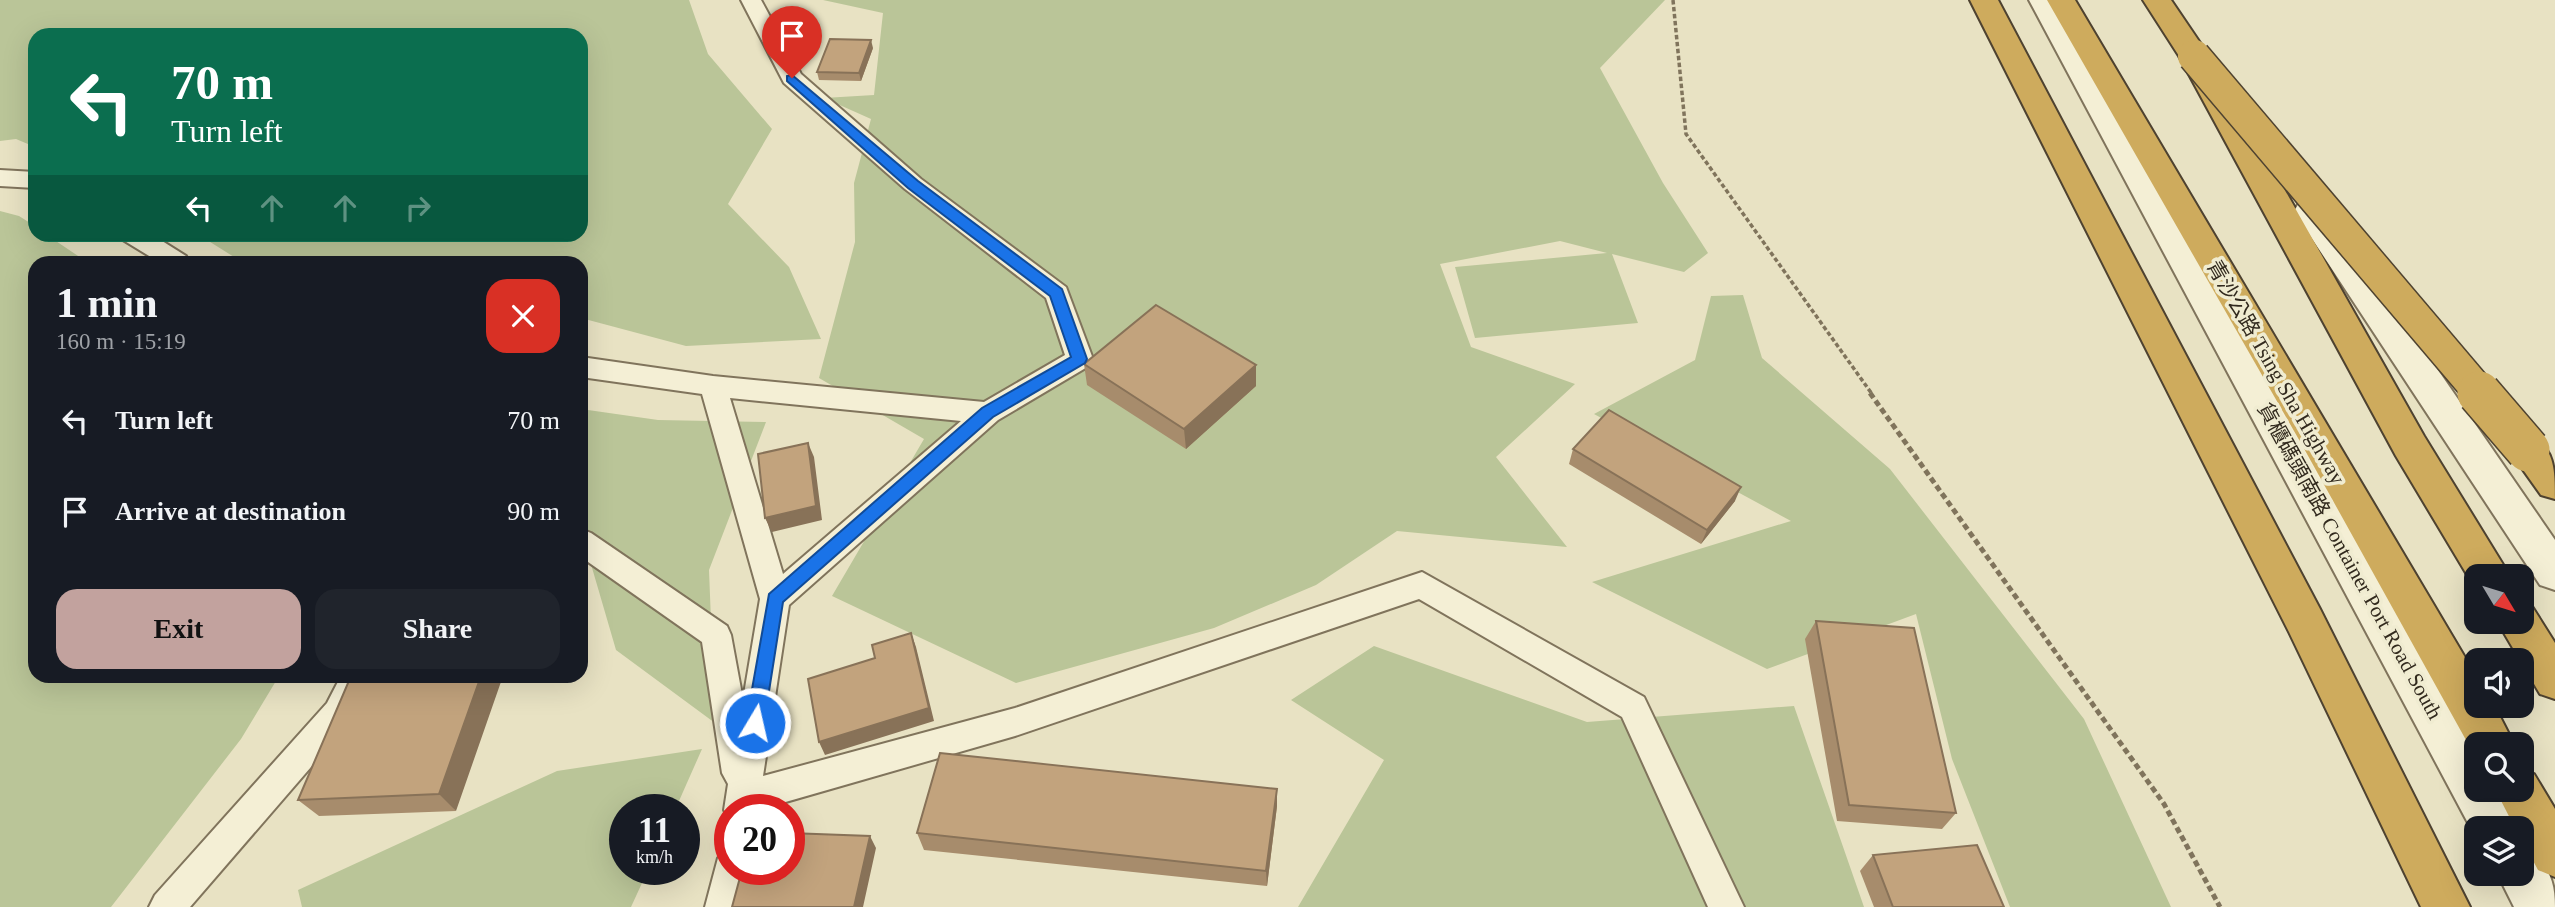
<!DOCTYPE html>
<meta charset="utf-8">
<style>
body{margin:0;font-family:"Times New Roman","Noto Sans TC",serif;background:#20242c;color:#f1f3f6;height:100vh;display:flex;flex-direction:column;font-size:26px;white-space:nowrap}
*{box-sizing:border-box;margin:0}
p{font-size:23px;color:#9ea1a6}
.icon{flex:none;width:38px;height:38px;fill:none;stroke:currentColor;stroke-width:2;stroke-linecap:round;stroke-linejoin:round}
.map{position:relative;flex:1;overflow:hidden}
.panel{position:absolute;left:28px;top:256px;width:560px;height:427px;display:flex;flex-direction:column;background:#171b24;border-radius:21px;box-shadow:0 7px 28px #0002}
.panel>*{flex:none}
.top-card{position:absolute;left:28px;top:28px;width:560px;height:214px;border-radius:21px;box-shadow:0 7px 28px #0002;background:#0b6e4f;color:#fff;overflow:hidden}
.needle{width:46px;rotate:128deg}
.controls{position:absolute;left:2464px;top:564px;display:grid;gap:14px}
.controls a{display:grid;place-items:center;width:70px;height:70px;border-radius:14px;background:#171b24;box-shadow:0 7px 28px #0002;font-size:35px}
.speed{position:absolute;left:609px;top:794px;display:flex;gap:14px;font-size:35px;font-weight:700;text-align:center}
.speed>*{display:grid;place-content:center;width:91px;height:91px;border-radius:50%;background:#171b24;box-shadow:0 7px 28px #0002;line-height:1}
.speed small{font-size:18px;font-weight:400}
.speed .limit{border:10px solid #d22;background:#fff;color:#111}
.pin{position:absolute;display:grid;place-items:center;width:60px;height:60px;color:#fff;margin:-72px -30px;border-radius:50% 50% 50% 0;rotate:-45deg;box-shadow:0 0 7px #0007}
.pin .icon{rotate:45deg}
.me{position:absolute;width:77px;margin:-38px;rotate:9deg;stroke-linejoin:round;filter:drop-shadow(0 0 5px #0008)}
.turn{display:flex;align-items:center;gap:24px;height:147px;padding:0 28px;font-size:32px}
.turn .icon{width:91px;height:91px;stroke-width:2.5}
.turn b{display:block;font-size:49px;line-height:60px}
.lanes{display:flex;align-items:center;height:66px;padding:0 28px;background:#0003;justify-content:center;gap:35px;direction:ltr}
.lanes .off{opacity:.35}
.round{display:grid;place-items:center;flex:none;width:74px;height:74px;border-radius:21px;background:#20242c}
.headline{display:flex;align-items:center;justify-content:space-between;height:119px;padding:0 28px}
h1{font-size:42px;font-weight:800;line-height:52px}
.button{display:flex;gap:14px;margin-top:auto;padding:14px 28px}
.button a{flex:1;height:80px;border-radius:21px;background:#c2a29e;color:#111;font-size:28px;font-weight:800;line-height:80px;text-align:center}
.button a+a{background:#20242c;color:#f1f3f6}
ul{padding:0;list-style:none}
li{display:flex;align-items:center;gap:21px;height:91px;padding:0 28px}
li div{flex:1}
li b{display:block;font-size:26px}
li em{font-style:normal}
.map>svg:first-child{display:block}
</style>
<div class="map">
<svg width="2555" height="907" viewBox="0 0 2555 907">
<rect width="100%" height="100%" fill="#e8e2c3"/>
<path fill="#bac598" d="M0,0H689L708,54L772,129L728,204L789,267L821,339L686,346L581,318V262H242L199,235L581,234V35H35V147L16,139L0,141Z
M823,0H1665L1600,68L1663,183L1708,253L1684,272L1612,254L1638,323L1475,338L1455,267L1607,253L1560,241L1440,264L1471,347L1575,384L1496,457L1567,547L1397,531L1316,585L1214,628L1016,683L832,596L924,439L819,378L855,242L854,183L871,119L824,98L874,95L883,13Z
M0,211L19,216L35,226V234L47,235L87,262H35V676H279L241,739L111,907H0Z
M1743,295L1762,358L1890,469L2084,719L2171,907H2010L1952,759L1916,614L1767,669L1592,582L1791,521L1594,414L1695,360L1711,296Z
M581,409L658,420L766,422L709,570L715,723L616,650L581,530Z
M1374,646L1587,722L1794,706L1864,907H1298L1384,760L1291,700Z
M702,749L675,810H625V870H648L631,907H302L298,890L557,771Z"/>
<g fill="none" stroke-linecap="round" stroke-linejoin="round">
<defs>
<path id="service" d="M741,0H761L801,74L921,179L1066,287L1093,359L1089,366L998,420L789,605L763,776L1015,708L1422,572L1644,697L1744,907H1708L1622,717L1419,599L1015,736L758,810H730L729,821L724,810L728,784L722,773L702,642L581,557V529L591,533L727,626L731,635L743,700L760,599L702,394L581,377V357L713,376L984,402L1065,355L1046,298L905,189L784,83ZM730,398L961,421L783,574Z
M0,170L35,172V188L0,186Z
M120,234H151L186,256L189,262H159L123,240Z
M341,676H373L349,723L190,907H149L155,895L327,703Z
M730,853V870H747L741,907H705L718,858Z"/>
<path id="tertiary" d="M2029,0H2057L2476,748V789H2500L2519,828H2476V838Z
M2311,200L2323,203L2555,540V590L2540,585L2299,219L2294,211L2299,203Z
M2522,850C2548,861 2555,880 2555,907H2514L2497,873H2522Z"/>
<path id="motorway" d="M1970,0H1998L2320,609L2470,907H2421L2289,632Z
M2047,0H2075L2476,676V705H2494L2514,744H2476V758L2302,445Z
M2143,0H2171L2209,56L2424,436L2510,576H2476L2475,588L2396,456L2179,56Z
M2528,435C2555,446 2555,470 2555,499L2541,495L2509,450L2514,439Z
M2522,604L2533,608L2555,643V699L2540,694L2497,621H2522Z
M2522,769L2534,774L2555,809V877L2538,870L2522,840V828H2515L2495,789H2522Z"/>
</defs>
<use href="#service" stroke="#80745c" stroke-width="4"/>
<use href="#tertiary" stroke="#80745c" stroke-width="4"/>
<use href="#motorway" stroke="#4e4230" stroke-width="4"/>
<path stroke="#80745c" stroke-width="3.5" stroke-dasharray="4.5 2.5" stroke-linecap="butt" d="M1673,0L1686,134L1872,394"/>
<path stroke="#80745c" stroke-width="5" stroke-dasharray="6 3.5" stroke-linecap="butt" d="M1870,393L2164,804L2220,907"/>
<use href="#service" fill="#f4efd5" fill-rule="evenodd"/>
<use href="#tertiary" fill="#f4efd5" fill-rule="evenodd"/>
<use href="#motorway" fill="#ceab5d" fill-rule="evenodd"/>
<defs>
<path id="motorway-bridge-far1" d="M2194,56L2481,394"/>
<path id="motorway-bridge" d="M2479,393L2528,450"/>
</defs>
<use href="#motorway-bridge-far1" stroke="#4e4230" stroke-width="35" stroke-linecap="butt"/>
<use href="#motorway-bridge" stroke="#4e4230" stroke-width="46" stroke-linecap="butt"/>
<use href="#motorway-bridge-far1" stroke="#ceab5d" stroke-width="32"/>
<use href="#motorway-bridge" stroke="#ceab5d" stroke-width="43"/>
</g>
<path fill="#a78c6c" d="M873,48L861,81L819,80L817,72Z
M1084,364L1256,365V386L1186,449L1087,385Z
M1573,449L1735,501L1701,544L1569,464Z
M1816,621L1956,813L1942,829L1837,821L1805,639Z
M351,676L456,811L319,816L298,800Z
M1277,806L1267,886L924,850L917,833Z
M1873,855L2004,907H1874L1860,871Z"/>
<path fill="#887258" d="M871,40L873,48L861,81L859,73Z
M1256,365V386L1186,449L1184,429Z
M808,443L814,457L822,520L772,532L765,518Z
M1741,487L1735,501L1701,544L1707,530Z
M911,633L916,647L934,721L825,755L819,742Z
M481,676H503L456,811L439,794Z
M1277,789V806L1267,886L1266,871Z
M870,836L876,848L863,907H854Z"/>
<path fill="#c2a37d" stroke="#887258" stroke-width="2" d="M830,39L871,40L859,73L817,72Z
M1156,305L1256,365L1184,429L1084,364Z
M1609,410L1741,487L1707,530L1573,449Z
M808,443L816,506L765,518L758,454Z
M1816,621L1914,628L1956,813L1849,805Z
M911,633L929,708L819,742L808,679L875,658L872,645Z
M351,676H481L439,794L298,800Z
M940,753L1277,789L1266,871L917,833Z
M789,833L870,836L854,907H732L742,870H789Z
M1977,845L2004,907H1893L1873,855Z"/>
<path fill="#1a73e8" stroke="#114b97" stroke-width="2" d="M792,75L918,181L1062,289L1087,359L1085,363L993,417L783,602L764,723L762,728L755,731L749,728L746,723L769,594L982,408L1071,357L1050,296L908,188L787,81V76Z"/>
<g text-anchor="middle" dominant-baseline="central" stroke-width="7" stroke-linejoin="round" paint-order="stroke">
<g font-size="21" fill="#322a1e" stroke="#f0ecd1">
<text transform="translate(2276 372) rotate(60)">青沙公路 Tsing Sha Highway</text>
<text transform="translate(2350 561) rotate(61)">貨櫃碼頭南路 Container Port Road South</text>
</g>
</g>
</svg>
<div class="controls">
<a><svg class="needle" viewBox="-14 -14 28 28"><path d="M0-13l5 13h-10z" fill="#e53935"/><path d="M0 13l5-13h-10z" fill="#9ea1a6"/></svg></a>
<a><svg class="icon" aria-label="sound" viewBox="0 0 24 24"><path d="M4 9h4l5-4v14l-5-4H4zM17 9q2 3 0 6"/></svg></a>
<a><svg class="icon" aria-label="search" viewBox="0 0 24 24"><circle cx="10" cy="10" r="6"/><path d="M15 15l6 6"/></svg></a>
<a><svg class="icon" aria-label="layers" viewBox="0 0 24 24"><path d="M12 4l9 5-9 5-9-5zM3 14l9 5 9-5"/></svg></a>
</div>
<div class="speed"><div>11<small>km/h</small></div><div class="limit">20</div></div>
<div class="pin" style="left:792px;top:78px;background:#d93025"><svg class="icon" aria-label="arrive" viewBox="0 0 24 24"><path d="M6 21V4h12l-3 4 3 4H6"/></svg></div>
<svg class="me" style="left:755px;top:723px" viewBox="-20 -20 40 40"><circle r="17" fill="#1a73e8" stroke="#fff" stroke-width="3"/><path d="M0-11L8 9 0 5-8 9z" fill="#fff"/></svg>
<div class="top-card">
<div class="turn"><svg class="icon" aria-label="left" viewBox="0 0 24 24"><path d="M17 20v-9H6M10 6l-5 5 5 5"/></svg><div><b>70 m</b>Turn left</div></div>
<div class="lanes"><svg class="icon" aria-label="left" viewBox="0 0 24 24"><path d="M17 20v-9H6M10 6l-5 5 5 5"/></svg><svg class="icon off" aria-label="ahead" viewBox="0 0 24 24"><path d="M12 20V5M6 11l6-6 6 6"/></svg><svg class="icon off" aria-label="ahead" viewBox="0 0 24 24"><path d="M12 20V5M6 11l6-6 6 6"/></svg><svg class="icon off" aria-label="right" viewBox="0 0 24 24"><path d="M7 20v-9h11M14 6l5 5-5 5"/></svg></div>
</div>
<section class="panel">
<div class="headline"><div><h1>1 min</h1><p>160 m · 15:19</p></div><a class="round" style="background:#d93025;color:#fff"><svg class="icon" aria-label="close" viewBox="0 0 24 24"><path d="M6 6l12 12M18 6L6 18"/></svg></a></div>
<ul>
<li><svg class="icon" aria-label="left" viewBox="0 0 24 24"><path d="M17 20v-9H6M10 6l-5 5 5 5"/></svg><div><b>Turn left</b></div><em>70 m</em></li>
<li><svg class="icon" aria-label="arrive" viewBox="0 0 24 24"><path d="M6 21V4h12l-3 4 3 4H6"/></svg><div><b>Arrive at destination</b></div><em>90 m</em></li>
</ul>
<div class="button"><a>Exit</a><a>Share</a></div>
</section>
</div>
